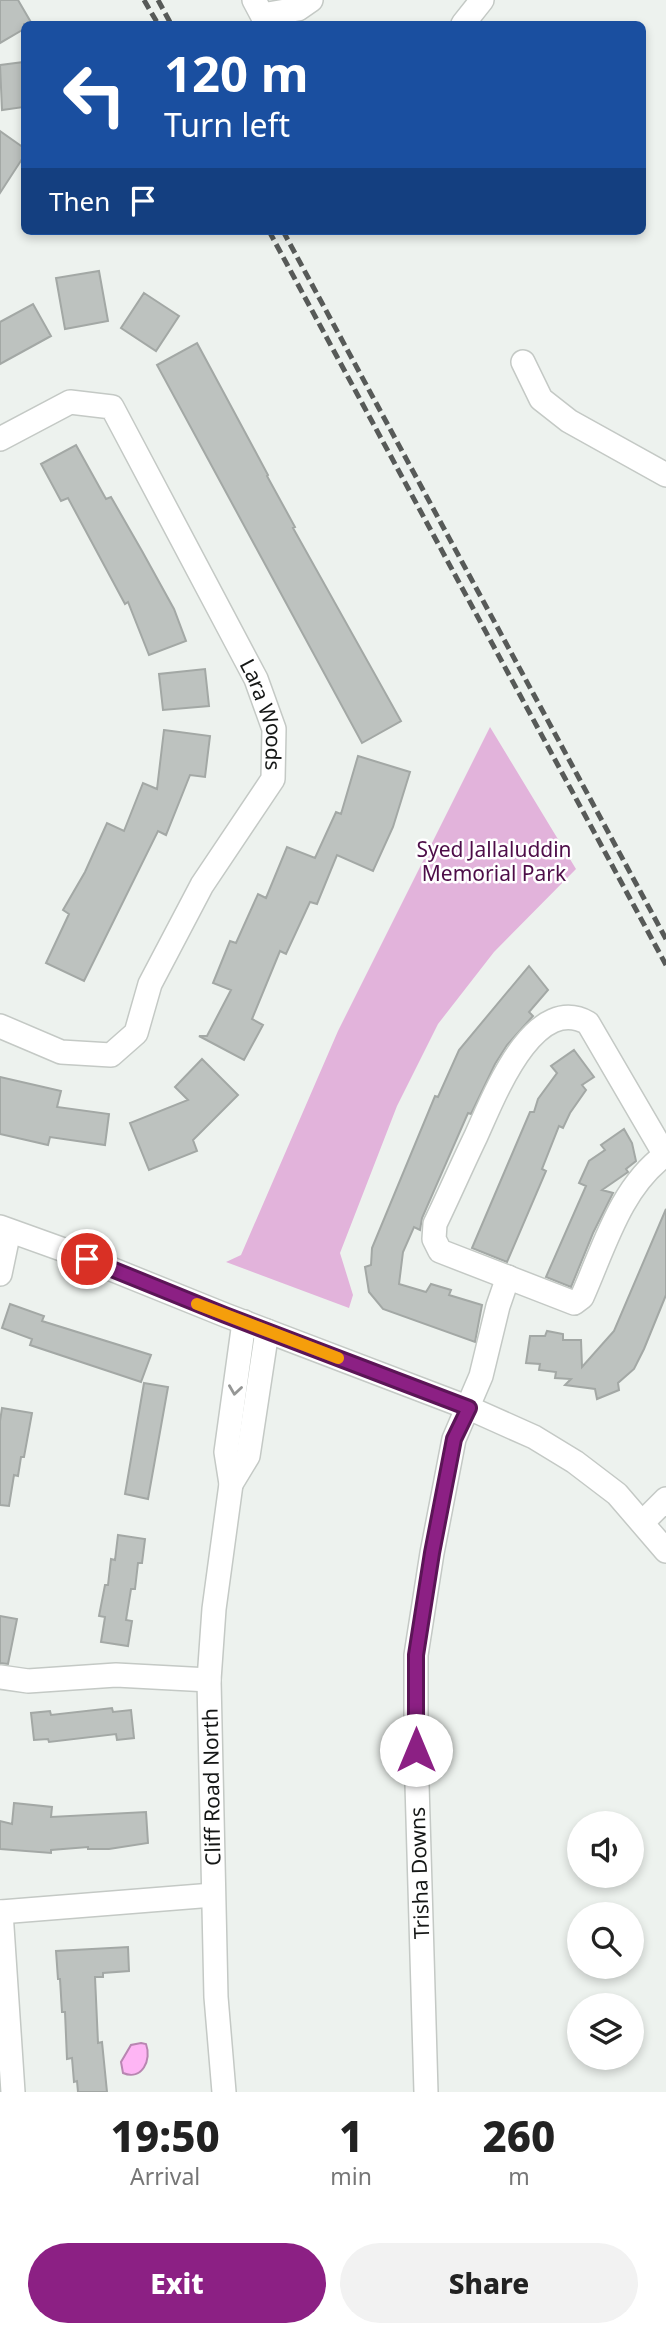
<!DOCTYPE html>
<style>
body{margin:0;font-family:"Noto Sans",sans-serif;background:#f2f2f2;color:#222;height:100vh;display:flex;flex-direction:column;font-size:26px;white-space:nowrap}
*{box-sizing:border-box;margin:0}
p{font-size:23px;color:#767676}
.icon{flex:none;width:38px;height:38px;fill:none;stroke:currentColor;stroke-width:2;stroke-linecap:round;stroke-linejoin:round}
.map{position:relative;height:2092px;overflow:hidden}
.sheet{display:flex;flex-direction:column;background:#fff;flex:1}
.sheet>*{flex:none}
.banner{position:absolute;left:21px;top:21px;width:625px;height:214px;border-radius:10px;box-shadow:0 4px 10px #0003;background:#1a4fa0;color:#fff;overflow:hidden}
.buttons{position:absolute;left:567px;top:1811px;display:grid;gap:14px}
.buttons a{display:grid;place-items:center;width:77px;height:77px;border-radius:50%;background:#fff;box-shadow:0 4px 10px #0003;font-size:35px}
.pin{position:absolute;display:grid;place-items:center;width:60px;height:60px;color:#fff;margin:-30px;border:4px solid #fff;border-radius:50%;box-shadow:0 2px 7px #0007}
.me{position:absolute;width:77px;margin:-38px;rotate:0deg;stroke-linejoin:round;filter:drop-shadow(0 0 5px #0008)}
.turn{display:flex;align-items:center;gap:24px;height:147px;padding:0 28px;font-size:32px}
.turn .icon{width:91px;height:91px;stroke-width:2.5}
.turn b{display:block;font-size:49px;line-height:60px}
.then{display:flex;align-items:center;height:66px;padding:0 28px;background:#0003;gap:14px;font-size:26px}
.eta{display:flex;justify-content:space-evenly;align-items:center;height:119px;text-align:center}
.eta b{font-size:42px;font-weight:800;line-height:49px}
.primary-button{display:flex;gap:14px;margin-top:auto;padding:14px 28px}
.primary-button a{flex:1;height:80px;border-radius:42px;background:#8c2084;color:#fff;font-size:28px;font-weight:800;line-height:80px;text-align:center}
.primary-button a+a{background:#f2f2f2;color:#222}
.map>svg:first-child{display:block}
</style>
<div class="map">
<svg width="666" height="2092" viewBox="0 0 666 2092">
<rect width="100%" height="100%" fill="#edf2ee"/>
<path fill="#e2b3db" d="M490,727L576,869L494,952L438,1024L397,1106L340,1253L353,1295L349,1308L226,1262L241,1255L338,1031Z"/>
<path fill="#feb5f4" stroke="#b886b1" stroke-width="2" d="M141,2043L146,2044C152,2060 142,2081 123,2073L121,2062L131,2045Z"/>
<path fill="#bdc2bf" stroke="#a3a8a5" stroke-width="2" d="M0,0H18L32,24H24V29L0,43Z
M24,62V107L2,110L0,65Z
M0,131L24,148V156L0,193Z
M99,271L108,321L65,329L56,278Z
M144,293L179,316L156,351L121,328Z
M33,304L51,336L0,364V322Z
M197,343L268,475L267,476L295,527L293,528L401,721L362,743L157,365Z
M76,445L106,499L111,497L142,551L174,609L186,641L149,655L128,602L125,604L68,498L61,501L41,464Z
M205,669L209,706L163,710L159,674Z
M164,730L210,736L205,777L190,775L166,835L158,831L84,981L46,963L69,914L63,910L85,872L107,823L124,831L143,783L157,789Z
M358,756L410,772L393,827L373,871L337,855L317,904L310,902L286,954L280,951L252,1019L263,1025L244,1060L199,1036H207L231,990L213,983L230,941L236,943L258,894L266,898L287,847L315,858L336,812L341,814Z
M529,966L548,990L529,1012L533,1016L507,1045L495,1064L471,1114L468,1113L422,1218L420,1230L414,1227L403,1252L399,1284L426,1292L431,1284L451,1290L449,1295L482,1305L475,1342L383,1309L369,1292L365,1267L371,1265L372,1248L435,1096L438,1097L459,1050Z
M574,1050L594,1077L582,1085L586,1090L570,1113L563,1128L559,1126L542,1169L546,1171L507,1262L472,1248L530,1112H534L538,1099L557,1073L551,1066Z
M202,1059L238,1095L193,1140L197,1151L149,1170L130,1123L188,1100L175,1087Z
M0,1077L61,1091L57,1107L109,1114L105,1145L50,1137L48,1145L0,1134Z
M624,1129L632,1143L636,1161L626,1169L628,1172L602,1190L613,1193L593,1233L571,1287L546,1277L586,1186L579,1183L589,1161L605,1150L601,1145Z
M666,1209V1295L644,1349L634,1369L618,1383L619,1390L597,1399L595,1389L565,1385L571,1379L555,1378L556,1372L539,1370L540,1364L526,1363L530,1336H545L547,1331L563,1334V1340H581L582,1367L614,1331Z
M10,1304L44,1316L42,1321L151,1355L141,1382L30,1345L32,1339L2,1328Z
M144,1383L168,1387L148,1499L125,1494Z
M2,1408L32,1413L24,1457H21L18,1476L14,1475L9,1506L0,1505V1421Z
M118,1535L145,1539L142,1563H138L135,1589H131L126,1620L132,1621L128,1646L101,1642L105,1617L99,1616L105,1585H108L111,1559L115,1560Z
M0,1616L17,1619L8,1664L0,1663Z
M112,1708L113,1712L131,1710L134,1738L117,1740L116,1734L49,1742L48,1739L34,1740L31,1713L50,1711L51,1715Z
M14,1803L52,1807L51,1817L146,1812L148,1843L109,1849H88V1847L51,1850V1853L0,1849V1821L12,1824Z
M128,1947L129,1971L103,1973V1977H95L98,2043L102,2042L107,2092H78L77,2081L74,2082L72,2058L67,2059L65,2012H62L60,1979H58L56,1951Z"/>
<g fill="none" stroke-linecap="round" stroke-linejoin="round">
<defs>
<g id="minor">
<path d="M254,0L262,15L298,9L311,0"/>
<path d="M463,24L482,0"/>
<path d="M523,362L541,399L569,421L666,475"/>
<path id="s1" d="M0,439L70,402L112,407L256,679L274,729L273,779L202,885L150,984L136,1033L111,1055L61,1052L0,1026"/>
<path d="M665,1155C620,1188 604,1248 582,1297L574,1303L440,1251L434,1239L435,1224C449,1195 462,1165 476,1136C493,1099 533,992 588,1023L665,1155L666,1156"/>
<path d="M0,1227L64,1250L225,1315L469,1408L534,1437L575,1462L617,1494L666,1551"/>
<path d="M0,1274L9,1231"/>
<path d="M231,1484L248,1456L267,1331"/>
<path d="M643,1522L666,1499"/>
<path d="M0,1677L28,1681L116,1675L209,1680"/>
<path d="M0,1912L213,1895"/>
<path d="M1,1912L13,2092"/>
<path d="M224,2092L216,1997L209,1680L214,1609L231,1484L226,1452L244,1322"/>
<path d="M426,2092L416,1750V1655L432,1553L454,1439L481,1376L498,1306L508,1277"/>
</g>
</defs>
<use href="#minor" stroke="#c4c9c5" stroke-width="26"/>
<use href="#minor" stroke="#fff" stroke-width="23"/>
<path stroke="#575a58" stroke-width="5" stroke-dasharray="10 5" stroke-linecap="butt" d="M144,0L158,24
M158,0L171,24
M269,231L666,965
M283,231L666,939"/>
</g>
<defs><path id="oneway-chevron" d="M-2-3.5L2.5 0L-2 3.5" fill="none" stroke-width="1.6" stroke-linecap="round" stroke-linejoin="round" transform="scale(1.75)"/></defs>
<use stroke="#969796" href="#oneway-chevron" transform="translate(235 1390) rotate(98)"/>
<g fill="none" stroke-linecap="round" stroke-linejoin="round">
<defs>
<path id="route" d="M87,1259L225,1315L469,1408L454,1439L432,1553L416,1655V1750"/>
</defs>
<use href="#route" stroke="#5b1556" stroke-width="18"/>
<use href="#route" stroke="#8c2084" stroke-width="12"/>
<path stroke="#f59e0b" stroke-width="12" d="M197,1304L338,1358"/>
</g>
<g text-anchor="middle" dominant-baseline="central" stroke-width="5" stroke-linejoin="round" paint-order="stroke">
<g font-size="21" fill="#151716" stroke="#fff">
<text stroke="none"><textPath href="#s1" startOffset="466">Lara Woods</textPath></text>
<text transform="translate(211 1787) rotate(-91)">Cliff Road North</text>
<text transform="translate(419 1873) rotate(-92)">Trisha Downs</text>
</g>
<g font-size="21" fill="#4d0d48" stroke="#fff">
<text x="494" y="849">Syed Jallaluddin<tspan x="494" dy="24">Memorial Park</tspan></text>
</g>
</g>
</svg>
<div class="buttons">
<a><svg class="icon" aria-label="sound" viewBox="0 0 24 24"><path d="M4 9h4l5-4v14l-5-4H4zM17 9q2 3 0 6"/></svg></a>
<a><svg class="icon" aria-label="search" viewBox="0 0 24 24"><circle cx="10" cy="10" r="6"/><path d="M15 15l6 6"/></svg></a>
<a><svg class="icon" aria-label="layers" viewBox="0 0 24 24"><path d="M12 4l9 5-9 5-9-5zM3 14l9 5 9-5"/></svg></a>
</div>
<div class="pin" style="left:87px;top:1259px;background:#d93025"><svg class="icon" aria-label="arrive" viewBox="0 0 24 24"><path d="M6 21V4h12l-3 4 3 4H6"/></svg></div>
<svg class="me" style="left:416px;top:1750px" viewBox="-20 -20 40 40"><circle r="19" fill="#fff"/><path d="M0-13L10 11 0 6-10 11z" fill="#8c2084"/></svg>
<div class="banner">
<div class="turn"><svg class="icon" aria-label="left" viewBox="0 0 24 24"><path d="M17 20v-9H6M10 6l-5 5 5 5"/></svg><div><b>120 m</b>Turn left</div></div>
<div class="then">Then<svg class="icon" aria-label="arrive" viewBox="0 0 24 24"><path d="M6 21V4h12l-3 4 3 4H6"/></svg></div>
</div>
</div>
<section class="sheet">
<div class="eta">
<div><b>19:50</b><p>Arrival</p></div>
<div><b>1</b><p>min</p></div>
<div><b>260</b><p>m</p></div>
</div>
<div class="primary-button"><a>Exit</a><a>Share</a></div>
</section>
